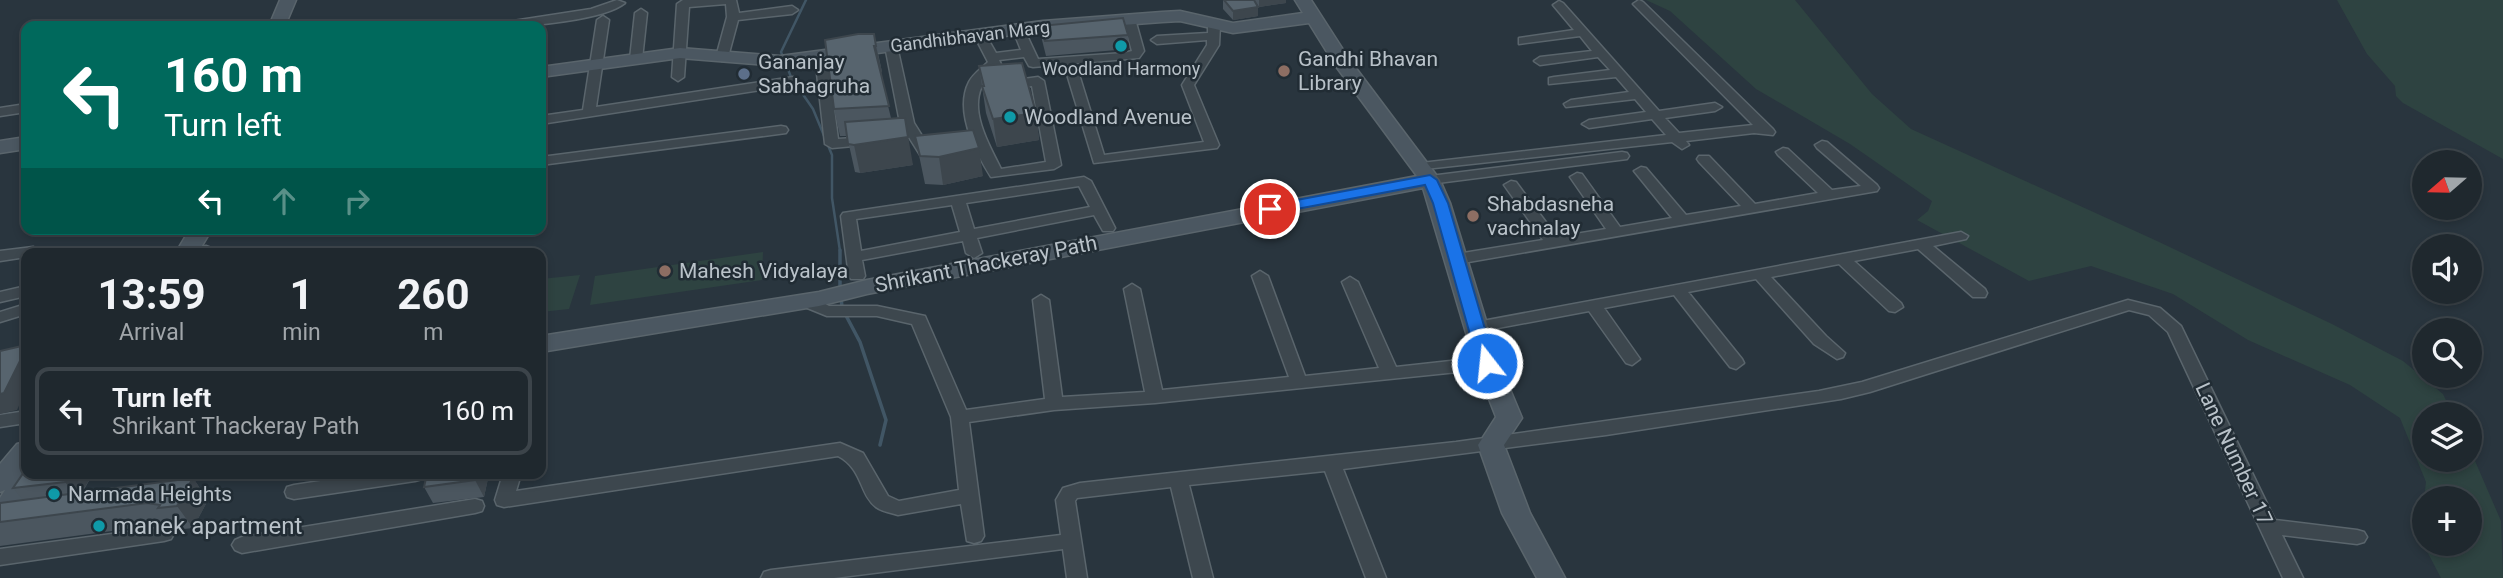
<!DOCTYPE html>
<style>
body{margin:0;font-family:Roboto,sans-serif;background:#2c343a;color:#f1f3f6;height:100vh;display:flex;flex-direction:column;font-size:26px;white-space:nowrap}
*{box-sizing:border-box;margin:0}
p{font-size:23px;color:#a1a6aa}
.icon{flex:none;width:38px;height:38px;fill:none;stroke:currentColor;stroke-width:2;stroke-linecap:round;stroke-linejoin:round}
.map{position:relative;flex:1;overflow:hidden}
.sheet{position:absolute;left:21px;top:248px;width:525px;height:231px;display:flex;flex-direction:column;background:#1f282e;border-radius:14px;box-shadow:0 4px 10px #0003,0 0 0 2px #3c444a}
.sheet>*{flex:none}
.guide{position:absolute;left:21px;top:21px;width:525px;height:214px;border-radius:14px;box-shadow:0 4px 10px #0003,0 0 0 2px #3c444a;background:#00695c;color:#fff;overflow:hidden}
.needle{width:46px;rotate:250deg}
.controls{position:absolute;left:2412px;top:150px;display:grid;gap:14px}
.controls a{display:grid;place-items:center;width:70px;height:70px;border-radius:50%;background:#1f282e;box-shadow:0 4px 10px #0003,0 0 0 2px #3c444a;font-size:35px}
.pin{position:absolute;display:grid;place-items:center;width:60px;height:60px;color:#fff;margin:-30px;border:4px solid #fff;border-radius:50%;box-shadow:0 2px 7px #0007}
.me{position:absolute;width:77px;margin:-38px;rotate:344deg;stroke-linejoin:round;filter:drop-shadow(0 0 5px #0008)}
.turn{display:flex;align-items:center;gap:24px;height:147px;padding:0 28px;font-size:32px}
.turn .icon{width:91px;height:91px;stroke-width:2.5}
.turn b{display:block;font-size:49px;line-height:60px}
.lanes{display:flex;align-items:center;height:66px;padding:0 28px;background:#0003;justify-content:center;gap:35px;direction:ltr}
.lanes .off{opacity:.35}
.eta{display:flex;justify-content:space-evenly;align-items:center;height:119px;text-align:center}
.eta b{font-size:42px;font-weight:700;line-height:49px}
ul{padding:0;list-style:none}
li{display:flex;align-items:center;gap:21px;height:88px;margin:0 14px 10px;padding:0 14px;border:4px solid #3c444a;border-radius:14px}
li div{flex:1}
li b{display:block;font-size:26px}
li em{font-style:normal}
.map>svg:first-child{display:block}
</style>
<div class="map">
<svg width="2503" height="578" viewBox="0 0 2503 578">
<rect width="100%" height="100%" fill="#29353e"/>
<path fill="#2e4341" d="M1646,0H1795L1872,94L1911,129L2157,241L2332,324L2403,361L2443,394L2453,415H2424V460H2469V448L2472,454L2501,521L2503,578H2441L2420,538L2424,506V544H2469V499H2424L2426,482L2400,418L2350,385L2248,340L2173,294L2091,266L2029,281L1917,220L1928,211L1932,201L1850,144L1756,89L1670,11Z
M2337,0H2503V159L2403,103L2396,96L2395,86L2367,54Z
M763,252L762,280L590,305L595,276Z
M580,275L569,309L541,312V279Z"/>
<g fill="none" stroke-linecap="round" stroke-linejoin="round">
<path stroke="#415665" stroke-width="2.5" d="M806,0L781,52L791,77L813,109L832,155V198L840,251"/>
<path stroke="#415665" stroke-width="3.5" d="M840,250V288
M841,296L842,308L860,342L886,420L880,445"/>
<defs>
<path id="street" d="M617,0L625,3C604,20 528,27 500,26L506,22L591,9Z
M683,0H736L739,13L792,6L798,10L792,14L738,20L728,57L722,61L716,57L727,17L726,4L689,7L684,77L678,81L672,77L677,4Z
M1639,0L1643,2L1773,129L1775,132L1773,135L1754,133L1686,141L1689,145L1682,149L1672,142L1416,170L1414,167L1416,164L1421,163L1666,135L1652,119L1589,128L1582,124L1589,120L1646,112L1635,99L1566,107L1564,104L1571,100L1629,92L1616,77L1549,84V78L1554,77L1610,70L1598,57L1540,65L1534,61L1540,57L1592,51L1580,36L1519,44V38L1574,30L1553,5L1559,1L1563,3L1659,111L1715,103L1722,107L1715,111L1665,118L1679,133L1753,125L1635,6L1633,4Z
M641,9L647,13L642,59L636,63L630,59L635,13Z
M1129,15L1135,19L1144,51L1139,58L1033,67L1029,66L1024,57L999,60L1009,81L1038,77L1044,81L1061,165L1054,169L991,177C976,153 954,111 969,82C973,74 982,68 988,62L974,35L976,32H984L996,53L1021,50L1013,30L1015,27H1023L1038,59L1124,53L1132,51L1123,19ZM993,71L999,89L1032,86L1046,162L1001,169C986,138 962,100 993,71Z
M603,16L609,20L596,107L793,77L799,81L793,85L541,124V116L583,110L597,20Z
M1214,21L1220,25L1219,45L1194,85L1219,145L1217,148L1094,163L1066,71L1068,68L1072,67L1078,71L1104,155L1204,142L1182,85L1207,45V40L1157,44L1151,40L1157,36L1208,33V25Z
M891,42L897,46L914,123L934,155L932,158H922L900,123L885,46Z
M821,52L827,56L838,139L870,137L875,138L877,141L875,144L832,148L825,144L815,56Z
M26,104V112L0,116V108Z
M781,126L786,127L788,130L786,133L541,165V157Z
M1822,141L1827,142L1877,185L1879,188L1877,191L1457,264L1449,259L1457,254L1543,240L1504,185L1511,181L1516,182L1557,237L1606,229L1570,177L1577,173L1582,174L1620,227L1672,218L1634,171L1641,167L1646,168L1686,215L1741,206L1699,162L1697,159L1699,156H1709L1755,204L1818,193L1778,155L1776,152L1783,148L1788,149L1832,190L1861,186L1817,148L1815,145Z
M1622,152L1627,153L1629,156L1627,159L1430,184L1423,180L1430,176Z
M1084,177L1091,181L1115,228L1113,231H1103L1094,215L977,238L982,253L974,258L966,253L963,241L862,260L865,276L863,279H851L849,276L841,216L843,213ZM1079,186L1090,207L974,229L966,203ZM952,205L960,232L861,251L856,219Z
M1961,232L1968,236L1966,239L1933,246L1985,289L1987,293L1985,297H1973L1918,249L1854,261L1901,303L1903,307L1895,312L1889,311L1839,264L1771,277L1826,336L1845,353L1843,357L1837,359L1814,344L1756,279L1688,292L1742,359L1744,363L1736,369L1730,367L1674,295L1604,308L1640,359L1632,365L1626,363L1589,311L1477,332L1469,327L1477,322Z
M206,246L211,248L214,251L212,254H180L182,251Z
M33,247L38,249L39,254H26V257L0,261V251Z
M1260,271L1268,276L1305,376L1379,368L1342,282L1350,277L1358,282L1396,367L1487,357L1495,363L1487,369L1155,403L1054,410L969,422L984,536L981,541L974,543L967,541L961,504L898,515C891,513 881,511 876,507C859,494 863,469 838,456L504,507L497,505L495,500L503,474H521L516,491L840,443L863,453L888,496L899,501L959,490L951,417L912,324L877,316H827L800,305L798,301L800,297H812L829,306H877L925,316L966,410L1045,399L1033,300L1041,295L1049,300L1062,397L1145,392L1124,289L1132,284L1140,289L1162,390L1289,377L1252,276Z
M26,286V296L0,302V292Z
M2128,300L2160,308L2181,326L2275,520L2357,530L2364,532L2367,537L2364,542L2357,544L2282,535L2303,578H2283L2168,332L2149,315L2129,310L1870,392L1841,399L1606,435L1343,469L1386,578H1366L1325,471L1189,485L1213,578H1193L1171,487L1077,498L1075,501L1087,578H1067L1063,549L834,578H761L764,572L771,570L1061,535L1056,500L1063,488L1080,483L1456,442L1819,391L1862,382Z
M26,304V314L0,322V312Z
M26,411V423L0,427V415Z
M367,474H424L422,479L415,481L294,499L287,497L285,492L287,487L294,485Z
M475,499L482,501L484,506L482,511L475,513L242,553L235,550L232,545L235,540L242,537Z
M164,527L171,529L174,534L171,539L164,541L0,565V549Z"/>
<path id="secondary" d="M280,0H296L285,26H269Z
M1295,0H1311L1349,59L1440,180L1450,203L1499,363L1522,418L1504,445L1530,513L1565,578H1537L1502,513L1478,445L1496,417L1475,363L1423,188L867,294L819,306L541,352V336L819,292L867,280L1417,176L1335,65L1309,23L1233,33L1180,21L1162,22L1043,31L780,66L680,58L541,77V67L680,48L780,56L1043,21L1162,12L1180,11L1233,23L1303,13Z
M26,137V149L0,153V141Z
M190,229H212L197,254H175Z
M26,442V474H44L10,526L0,529V498L5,490L0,492V464L17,444Z"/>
</defs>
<use href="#street" stroke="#5a656c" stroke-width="3"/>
<use href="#secondary" stroke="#5a656c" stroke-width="3"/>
<use href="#street" fill="#3d474e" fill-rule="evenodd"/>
<use href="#secondary" fill="#4b5761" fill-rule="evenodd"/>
</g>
<path fill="#4b565f" d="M1223,0L1258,16L1233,20L1223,9Z
M1254,0H1286V3L1259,7Z
M1040,26L1128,35L1129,49L1046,56L1042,40Z
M874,34L882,72L880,73L891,118L913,165L860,173L855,172L847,136H840L834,109Z
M979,66L1036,113L1039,140L997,147L986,113Z
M915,136L983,176L943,185L925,184Z
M26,474H93L82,493L193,478L208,500L193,528L175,530L172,526L164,524L0,546V503L23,500L13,488Z
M489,474L484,497L433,503L424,487Z"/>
<path fill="#3d464d" d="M1259,0H1286V3L1259,7Z
M1258,7V16L1233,20V11Z
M874,46H876L882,72L879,73Z
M1036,113L1039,140L997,147L993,119Z
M905,118L913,165L860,173L854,145Z
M979,148L983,176L943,185L939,157Z
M26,349V390L17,410L0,414V394Z
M70,474H93L78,498L65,482Z
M476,474H489L484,497L475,480Z
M193,478L208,500L193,528L177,506Z"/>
<path fill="#57646e" stroke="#3d464d" stroke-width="2" d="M1224,0H1254L1258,7L1233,11Z
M1123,18L1128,35L1045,41L1040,26Z
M858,34H874L876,46H874L889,106L834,109L825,40Z
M1022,63L1036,113L993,119L982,86H984L979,66Z
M900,118H905L908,137L854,145L848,144L845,122Z
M973,130L979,148L939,157L920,156L915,136Z
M26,345V349L4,393L0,394V351Z
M24,472H26V474H70L65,482L13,488Z
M427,474H476L475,480L424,487Z
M193,478L177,506L158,508L160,505L147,503L0,522V503Z"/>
<path fill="#1a73e8" stroke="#114b97" stroke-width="2" d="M1430,175L1437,180L1448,203L1495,363L1493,367L1487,369L1478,363L1433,203L1425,185L1270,214L1263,209L1270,205Z"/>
<g fill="#0f9aa8" stroke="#212c34" stroke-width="2.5">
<circle cx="1121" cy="46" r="7"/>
<circle cx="1010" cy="117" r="7"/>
<circle cx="54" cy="494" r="7"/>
<circle cx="99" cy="526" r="7"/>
</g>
<g fill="#8d6e63" stroke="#212c34" stroke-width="2.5">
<circle cx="1284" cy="71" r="7"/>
<circle cx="1473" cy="216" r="7"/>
<circle cx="665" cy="271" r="7"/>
</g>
<circle fill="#5c6f8a" stroke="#212c34" stroke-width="2.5" cx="744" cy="74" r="7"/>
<g text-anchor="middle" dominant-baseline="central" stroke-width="5" stroke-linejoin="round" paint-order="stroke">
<g font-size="18" fill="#b9c2c9" stroke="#212c34">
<text transform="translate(970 36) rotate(-7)">Gandhibhavan Marg</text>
</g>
<g font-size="18" fill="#b9c2c9" stroke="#212c34">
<text x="1121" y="68">Woodland Harmony</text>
</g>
<g font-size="21" fill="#b9c2c9" stroke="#212c34" text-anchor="start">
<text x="1298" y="59">Gandhi Bhavan<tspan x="1298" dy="24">Library</tspan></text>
<text x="758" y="62">Gananjay<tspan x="758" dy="24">Sabhagruha</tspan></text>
<text x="1024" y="117">Woodland Avenue</text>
<text x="1487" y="204">Shabdasneha<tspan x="1487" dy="24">vachnalay</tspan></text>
<text x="679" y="271">Mahesh Vidyalaya</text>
<text x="68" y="494">Narmada Heights</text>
</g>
<g font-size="21" fill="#b9c2c9" stroke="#212c34">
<text transform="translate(986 264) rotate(-11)">Shrikant Thackeray Path</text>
<text transform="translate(2234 454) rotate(65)">Lane Number 17</text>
</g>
<g font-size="24" fill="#b9c2c9" stroke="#212c34" text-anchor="start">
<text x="113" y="526">manek apartment</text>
</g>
</g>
</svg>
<div class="controls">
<a><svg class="needle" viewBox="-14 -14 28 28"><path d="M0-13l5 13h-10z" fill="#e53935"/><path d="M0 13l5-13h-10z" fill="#a1a6aa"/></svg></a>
<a><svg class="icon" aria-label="sound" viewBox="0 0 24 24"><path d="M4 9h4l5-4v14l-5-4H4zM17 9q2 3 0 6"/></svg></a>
<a><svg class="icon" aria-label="search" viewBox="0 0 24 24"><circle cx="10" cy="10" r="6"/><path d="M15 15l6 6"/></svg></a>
<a><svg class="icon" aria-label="layers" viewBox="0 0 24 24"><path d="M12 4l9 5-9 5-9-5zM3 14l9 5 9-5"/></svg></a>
<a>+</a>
</div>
<div class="pin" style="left:1270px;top:209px;background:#d93025"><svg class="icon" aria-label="arrive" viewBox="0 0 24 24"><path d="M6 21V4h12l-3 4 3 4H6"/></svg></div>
<svg class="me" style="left:1487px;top:363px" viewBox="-20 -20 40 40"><circle r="17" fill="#1a73e8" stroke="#fff" stroke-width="3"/><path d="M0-11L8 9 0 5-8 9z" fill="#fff"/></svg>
<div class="guide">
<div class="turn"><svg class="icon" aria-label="left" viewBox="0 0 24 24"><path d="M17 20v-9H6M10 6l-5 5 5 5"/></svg><div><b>160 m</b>Turn left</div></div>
<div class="lanes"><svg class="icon" aria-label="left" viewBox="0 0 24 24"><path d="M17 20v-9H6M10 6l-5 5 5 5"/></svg><svg class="icon off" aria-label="ahead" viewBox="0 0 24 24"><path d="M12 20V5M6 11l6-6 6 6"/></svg><svg class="icon off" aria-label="right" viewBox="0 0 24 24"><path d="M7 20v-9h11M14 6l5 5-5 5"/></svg></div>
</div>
<section class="sheet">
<div class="eta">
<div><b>13:59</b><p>Arrival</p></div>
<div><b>1</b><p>min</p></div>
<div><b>260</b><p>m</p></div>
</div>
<ul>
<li><svg class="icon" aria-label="left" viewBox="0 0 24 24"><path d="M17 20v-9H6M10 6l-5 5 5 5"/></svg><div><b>Turn left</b><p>Shrikant Thackeray Path</p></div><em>160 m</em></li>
</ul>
</section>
</div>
